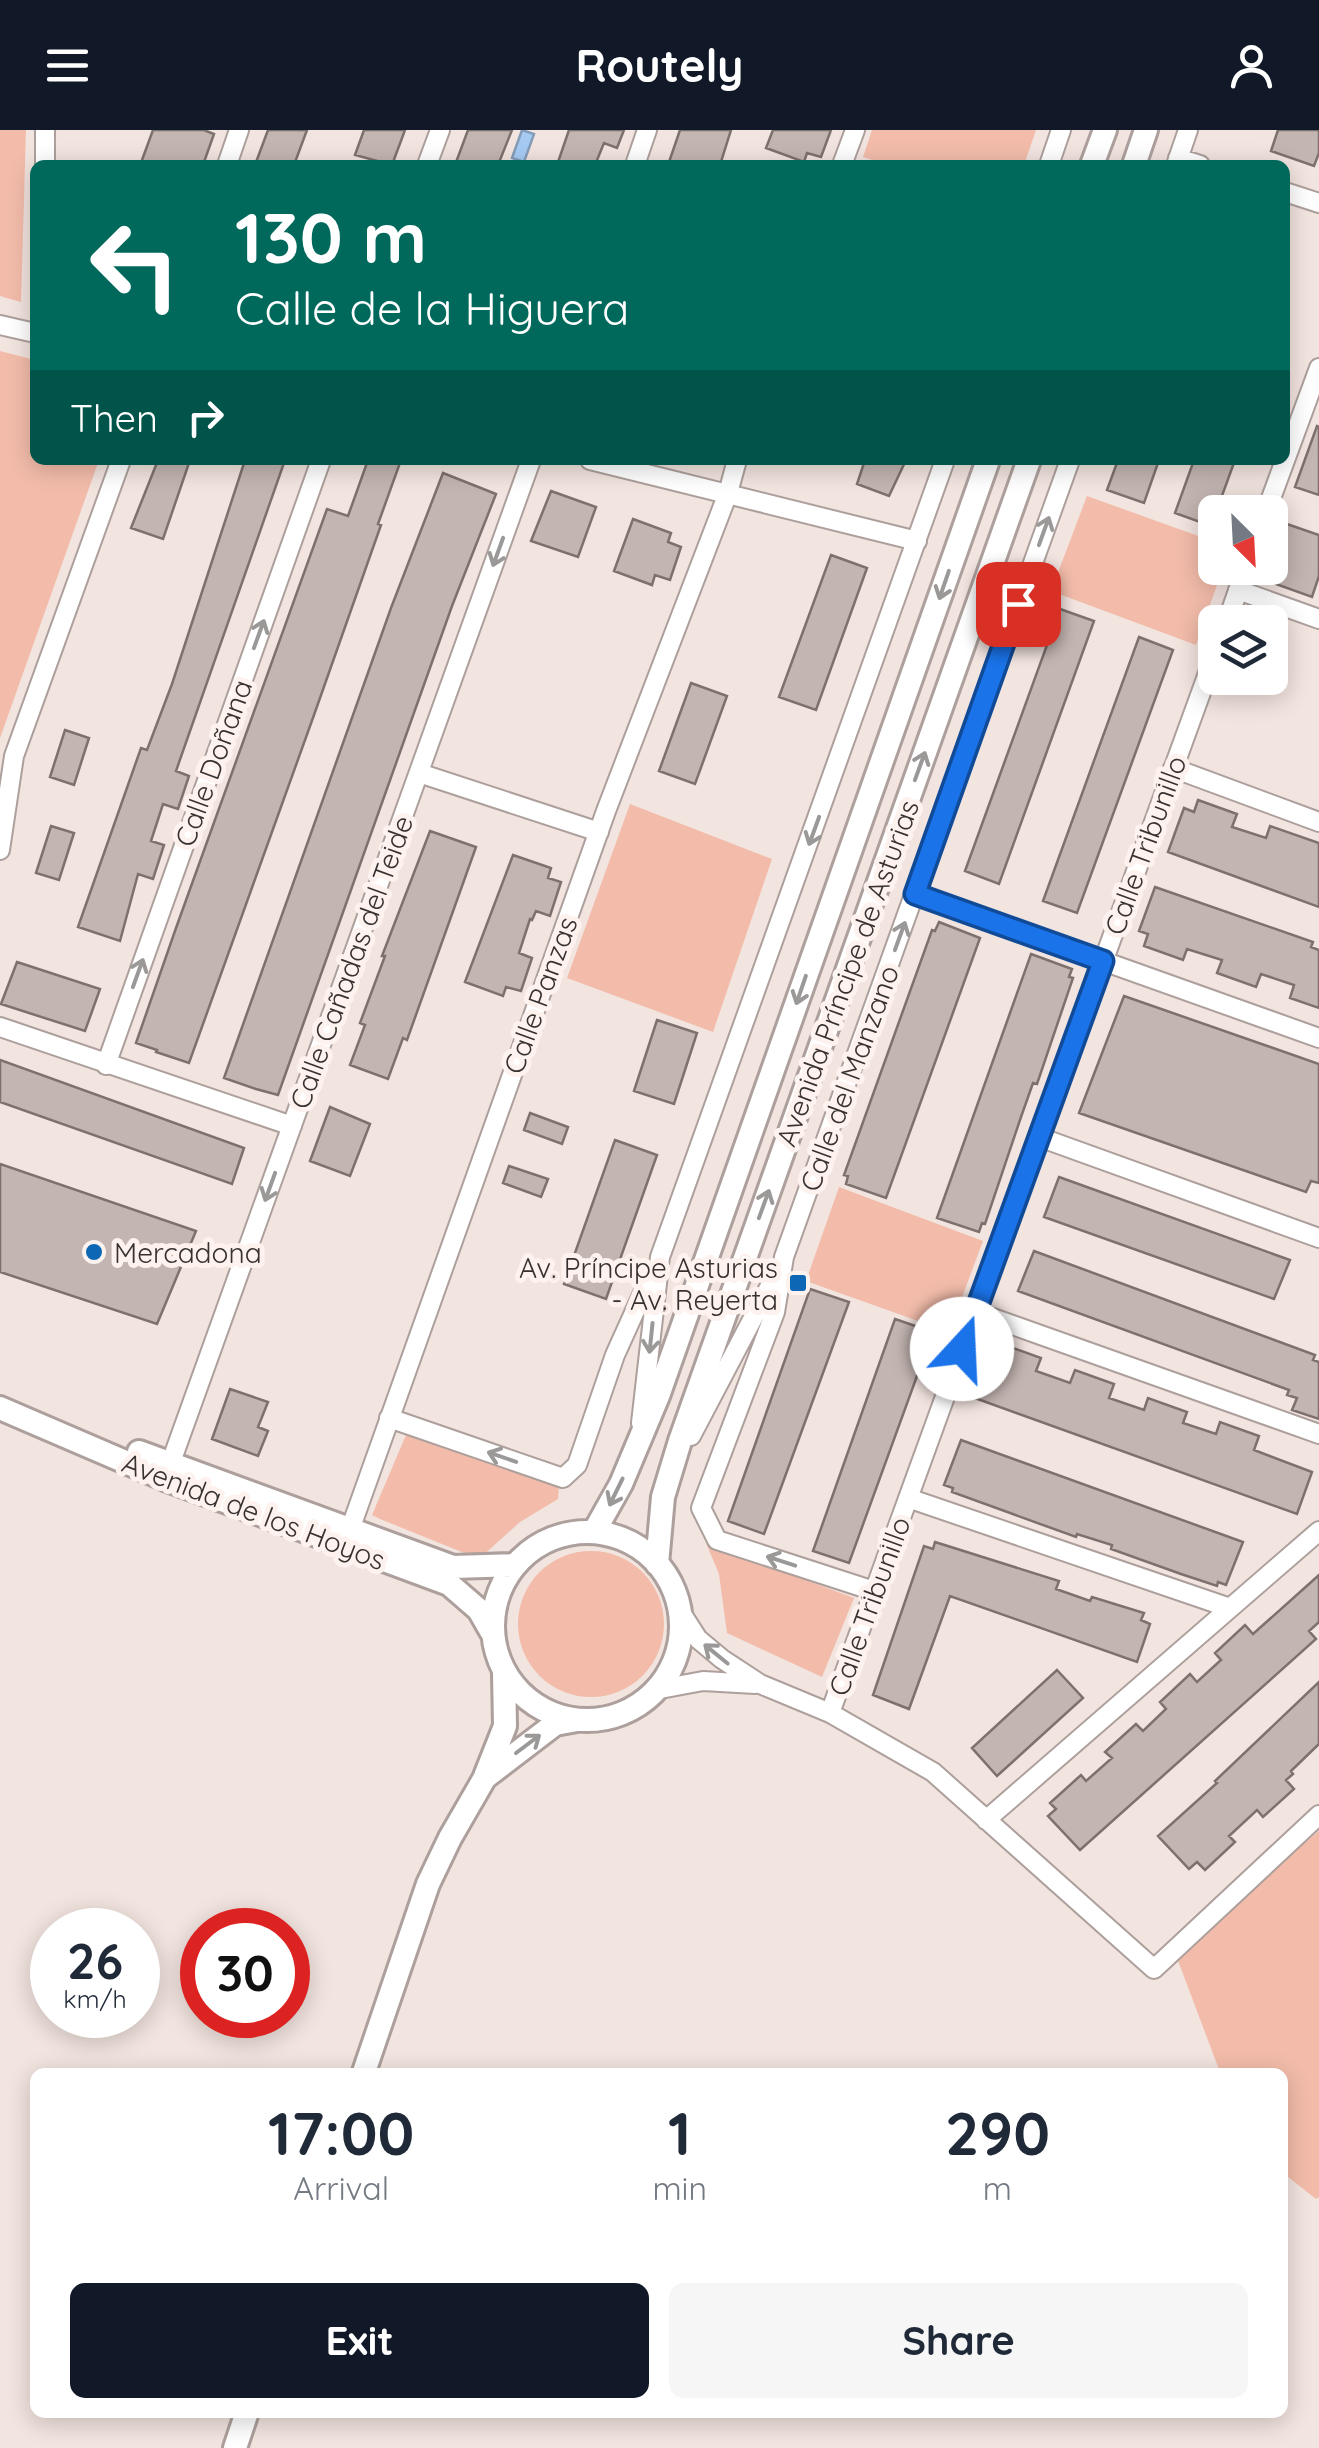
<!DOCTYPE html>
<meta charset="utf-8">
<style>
body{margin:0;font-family:Quicksand,sans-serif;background:#f6f6f7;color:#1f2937;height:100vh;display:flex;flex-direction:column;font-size:38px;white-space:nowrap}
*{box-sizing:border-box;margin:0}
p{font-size:32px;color:#747a83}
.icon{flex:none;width:55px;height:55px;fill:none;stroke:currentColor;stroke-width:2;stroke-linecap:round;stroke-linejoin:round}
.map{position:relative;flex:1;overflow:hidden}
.side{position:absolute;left:30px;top:1938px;width:1258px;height:350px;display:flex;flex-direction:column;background:#fff;border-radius:15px;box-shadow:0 5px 25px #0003}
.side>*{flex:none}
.hud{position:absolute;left:30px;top:30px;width:1260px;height:305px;border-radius:15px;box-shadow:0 5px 25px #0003;background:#00695c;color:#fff;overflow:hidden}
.needle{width:65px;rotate:156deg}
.controls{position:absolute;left:1198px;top:365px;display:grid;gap:20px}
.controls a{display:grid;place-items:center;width:90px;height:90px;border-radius:15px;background:#fff;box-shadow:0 5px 25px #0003;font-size:50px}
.speed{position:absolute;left:30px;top:1778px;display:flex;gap:20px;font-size:50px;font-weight:700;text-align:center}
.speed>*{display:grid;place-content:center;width:130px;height:130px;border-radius:50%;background:#fff;box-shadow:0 5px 25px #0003;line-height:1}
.speed small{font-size:25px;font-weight:400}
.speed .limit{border:15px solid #d22;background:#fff;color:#111}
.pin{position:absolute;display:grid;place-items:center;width:85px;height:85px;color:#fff;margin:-42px;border-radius:20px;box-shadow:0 5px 15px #0006}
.me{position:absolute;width:110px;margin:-55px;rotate:20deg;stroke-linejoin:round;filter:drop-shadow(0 0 8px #0008)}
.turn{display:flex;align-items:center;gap:35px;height:210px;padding:0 40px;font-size:45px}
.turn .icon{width:130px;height:130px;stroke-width:2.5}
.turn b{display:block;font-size:70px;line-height:85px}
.then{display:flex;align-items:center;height:95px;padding:0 40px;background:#0003;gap:20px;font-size:38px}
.eta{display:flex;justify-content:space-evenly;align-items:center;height:170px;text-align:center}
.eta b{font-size:60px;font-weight:800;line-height:70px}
.cta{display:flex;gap:20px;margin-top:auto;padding:20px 40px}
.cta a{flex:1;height:115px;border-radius:15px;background:#111827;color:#fff;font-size:40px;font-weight:800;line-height:115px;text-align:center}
.cta a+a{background:#f6f6f7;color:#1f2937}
header{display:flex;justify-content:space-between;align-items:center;height:130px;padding:0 40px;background:#111827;color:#fff;font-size:45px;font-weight:800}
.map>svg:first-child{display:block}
</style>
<header><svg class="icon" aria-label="menu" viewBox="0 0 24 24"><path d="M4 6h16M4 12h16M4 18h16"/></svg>Routely<svg class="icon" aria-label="person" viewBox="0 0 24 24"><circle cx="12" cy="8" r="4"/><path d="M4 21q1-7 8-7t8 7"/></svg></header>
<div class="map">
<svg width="1319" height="2318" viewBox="0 0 1319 2318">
<rect width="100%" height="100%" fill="#f2e4df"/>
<path fill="#f3bcaa" d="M0,0H26L21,172L0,166Z
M872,0H1036L1024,35H888L863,27Z
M0,221L35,230V330H99L0,608Z
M1087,366L1215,412V438H1223L1196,515L1051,461Z
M630,674L772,729L713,902L567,848Z
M839,1057L983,1111L949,1202L806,1151Z
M406,1305L559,1356L558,1369L520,1392L479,1429L380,1389L372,1385Z
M706,1413L854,1468L822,1547L727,1503L719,1444Z
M518 1494a73 73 0 1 1 146 0a73 73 0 1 1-146 0Z
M1319,1701V2067L1316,2069L1283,2043L1282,1942H1220L1177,1828L1239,1767Z"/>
<path fill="#a6cbf3" stroke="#859db8" stroke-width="2.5" d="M522,0L534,4L524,32L512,28Z"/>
<path fill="#c3b5b1" stroke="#7d716d" stroke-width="2.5" d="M153,0H204L214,4L203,35H156L142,30Z
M268,0H307L294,35H255Z
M364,0H405L392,35L355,25Z
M468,0H512L498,35H455Z
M569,0H624L617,18L604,13L595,35H557Z
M680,0H731L720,35H668Z
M773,0H831L821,27L807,23L804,32L766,18Z
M1278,0H1319V23L1314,36L1271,21Z
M1317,296L1319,297V365L1295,357Z
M158,330H190L163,409L131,398Z
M245,330H285L176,641L189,646L178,679L163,674L151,711L164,715L153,749L138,744L120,811L78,797L141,618L147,620L172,554Z
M368,330H401L378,394L381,395L314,585L189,933L156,922L157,920L136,913L176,798L327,379L348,386Z
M865,330H906L889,366L857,354Z
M1118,330H1159L1144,373L1107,360Z
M1194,330H1235L1211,396L1175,383Z
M443,343L496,364L452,476L278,965L256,959L224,948L391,478Z
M551,361L596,377L578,427L531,411Z
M633,389L671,403L668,412L681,417L670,450L655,445L652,455L614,441Z
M1284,393L1319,405V446L1312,467L1273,453L1277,440L1269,438L1270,431Z
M831,425L867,438L816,580L779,567Z
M1060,479L1094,491L999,754L965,741Z
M1139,507L1173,520L1077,783L1043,771Z
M691,553L727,566L695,654L659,641Z
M65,600L89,608L74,655L50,647Z
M1198,670L1237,684L1232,697L1266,708L1270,696L1319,713V777L1168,722L1184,678L1194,682Z
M51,696L74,703L59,750L36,743Z
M430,701L476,717L407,910L403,908L388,949L350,935L365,895L360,893L385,826H382Z
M513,725L551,738L548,748L561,752L550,786L536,781L532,790L530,789L519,823L532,828L521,861L506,857L503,866L465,852Z
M1155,757L1313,812L1311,817L1319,820V878L1290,868L1294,855L1261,844L1256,857L1217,843L1222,830L1187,819L1183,830L1144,816L1148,804L1139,801Z
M939,792L980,808L886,1068L846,1054L848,1046L844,1045L932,800L935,801Z
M1031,824L1072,839L1069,847L1073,848L1037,954L1033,953L1021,987L985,1094L982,1093L979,1102L937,1088Z
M17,832L100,859L85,901L1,874Z
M1124,866L1319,934V1053L1311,1051L1306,1062L1079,983Z
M657,890L697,903L674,974L634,961Z
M0,930L244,1018L232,1054L0,972Z
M330,977L370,994L350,1046L310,1031Z
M530,983L568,997L562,1014L524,1000Z
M615,1010L657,1025L606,1169L564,1154Z
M0,1034L196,1101L157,1194L0,1142Z
M509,1036L548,1049L541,1067L503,1053Z
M1059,1047L1290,1130L1274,1169L1044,1087Z
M1034,1121L1315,1225L1313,1230L1319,1232V1289L1292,1280L1297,1268L1287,1265L1289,1260L1018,1161Z
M810,1159L849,1172L764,1404L728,1391Z
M895,1189L933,1202L849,1433L813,1421Z
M1002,1214L1041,1228L1036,1241L1070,1253L1075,1240L1114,1254L1109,1268L1144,1280L1148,1268L1187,1282L1183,1293L1216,1304L1220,1292L1259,1306L1254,1320L1312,1342L1297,1384L972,1267L988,1223L997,1226Z
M230,1259L268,1272L258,1297L268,1301L258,1326L212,1309Z
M961,1310L1243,1412L1226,1455L1218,1452L1217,1456L1181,1444L1111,1419L1112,1415L1077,1404L1076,1407L952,1362L953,1358L944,1355Z
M935,1412L1059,1451L1056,1459L1090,1471L1092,1467L1144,1483L1141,1490L1150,1494L1137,1532L950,1466L909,1579L873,1565L924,1416L933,1419Z
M1319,1445V1492L1309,1501L1316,1509L1080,1720L1048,1686L1056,1679L1050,1673L1081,1645L1086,1651L1112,1628L1105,1622L1136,1594L1143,1601L1166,1579L1160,1572L1190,1544L1197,1552L1221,1530L1215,1523L1245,1495L1253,1504Z
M1057,1540L1083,1568L997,1646L972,1618Z
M1319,1552V1614L1291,1641L1293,1644L1286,1650L1294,1659L1263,1687L1257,1680L1229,1706L1235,1712L1205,1740L1197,1732L1189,1739L1158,1706L1217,1653L1215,1651Z"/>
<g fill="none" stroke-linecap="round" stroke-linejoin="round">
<defs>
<path id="minor" d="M1178,28L1200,35
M45,35V0
M227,35L239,0
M427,35L440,0
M635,35L647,0
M842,35L855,0
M1049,35L1061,0
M1176,35L1188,0
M1285,62L1319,73
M0,195L35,203
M590,330L917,411
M1266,382L1319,238
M1238,460L1319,489
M1227,492L1246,438
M1173,638L1319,692
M419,643L599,702
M0,720L14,626L121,330
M915,764L1319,908
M0,897L292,996
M106,935L321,330
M1039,1007L1319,1108
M976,1182L1319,1304
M389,1288L563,1348L577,1335L615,1225L653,1141
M641,1293L660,1127L945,330
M691,1306L774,1148
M166,1346L531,330
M908,1368L1230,1478
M346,1411L606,681L728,363L737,330
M874,1461L717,1410L701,1378L775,1182L784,1127L1070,330
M682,1484L698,1509L722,1529L760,1554L830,1583L933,1642L1154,1839L1319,1685
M655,1560L703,1551L755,1554
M830,1583L1215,524
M986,1690L1319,1401"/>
<path id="tertiary" d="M1092,35L1105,0
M1134,35L1146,0
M0,1278L165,1349L449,1454L479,1480L491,1501
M139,1322L453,1437L514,1435
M493 1496a94 94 0 1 1 188 0a94 94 0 1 1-188 0Z
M594,1402L621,1354L658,1266L988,330
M657,1434L663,1367L680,1311L1029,330
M487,1646L555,1594L577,1590
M364,1942L428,1754L450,1708L484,1649L505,1596L504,1543
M235,2318L247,2282"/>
</defs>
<use href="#minor" stroke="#ada09c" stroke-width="22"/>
<use href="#tertiary" stroke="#ada09c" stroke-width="28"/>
<use href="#minor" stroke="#fff" stroke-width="18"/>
<use href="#tertiary" stroke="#fff" stroke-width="22"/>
</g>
<defs><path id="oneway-shaft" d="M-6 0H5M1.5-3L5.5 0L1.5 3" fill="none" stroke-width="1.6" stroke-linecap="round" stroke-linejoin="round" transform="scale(2.5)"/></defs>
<g stroke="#9b9898">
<use href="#oneway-shaft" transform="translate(1044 401) rotate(-70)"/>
<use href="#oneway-shaft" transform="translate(498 422) rotate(110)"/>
<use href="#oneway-shaft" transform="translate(944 455) rotate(109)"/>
<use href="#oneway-shaft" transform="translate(259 504) rotate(-70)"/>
<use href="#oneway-shaft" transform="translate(920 636) rotate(-70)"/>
<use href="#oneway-shaft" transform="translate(814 701) rotate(110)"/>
<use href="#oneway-shaft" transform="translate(900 806) rotate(-70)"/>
<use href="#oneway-shaft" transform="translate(138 843) rotate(-70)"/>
<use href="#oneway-shaft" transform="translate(801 860) rotate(109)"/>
<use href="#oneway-shaft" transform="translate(270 1057) rotate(110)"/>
<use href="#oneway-shaft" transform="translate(764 1074) rotate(-70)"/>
<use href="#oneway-shaft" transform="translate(651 1208) rotate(96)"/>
<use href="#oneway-shaft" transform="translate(502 1327) rotate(-161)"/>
<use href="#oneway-shaft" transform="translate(616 1362) rotate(116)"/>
<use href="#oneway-shaft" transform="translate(781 1431) rotate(-162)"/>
<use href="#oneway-shaft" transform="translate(716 1524) rotate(-141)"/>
<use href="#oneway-shaft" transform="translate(528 1614) rotate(-37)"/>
</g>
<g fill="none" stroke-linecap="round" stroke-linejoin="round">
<defs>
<path id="route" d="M962,1219L1103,831L915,764L1018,474"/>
</defs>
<use href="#route" stroke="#114b97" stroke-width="25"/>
<use href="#route" stroke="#1a73e8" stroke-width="18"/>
</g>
<g fill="#0e67b4" stroke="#fdf2ee" stroke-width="4">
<circle cx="94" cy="1122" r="10"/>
<rect x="788" y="1143" width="20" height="20" rx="5"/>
</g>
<g text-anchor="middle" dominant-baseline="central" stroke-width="10" stroke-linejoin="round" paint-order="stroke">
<g font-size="28" fill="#373230" stroke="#fdf2ee">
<text transform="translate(213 633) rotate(-70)">Calle Doñana</text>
<text transform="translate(1145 715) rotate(-70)">Calle Tribunillo</text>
<text transform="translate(351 832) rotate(-70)">Calle Cañadas del Teide</text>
<text transform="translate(847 843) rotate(-70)">Avenida Príncipe de Asturias</text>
<text transform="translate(540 865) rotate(-70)">Calle Panzas</text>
<text transform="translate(849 948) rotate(-70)">Calle del Manzano</text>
<text transform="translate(254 1381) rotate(21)">Avenida de los Hoyos</text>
<text transform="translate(869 1476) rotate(-70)">Calle Tribunillo</text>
</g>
<g font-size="28" fill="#373230" stroke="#fdf2ee" text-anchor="start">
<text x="114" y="1122">Mercadona</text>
<text x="778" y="1137" text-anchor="end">Av. Príncipe Asturias<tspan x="778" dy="32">- Av. Reyerta</tspan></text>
</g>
</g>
</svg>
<div class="controls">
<a><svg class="needle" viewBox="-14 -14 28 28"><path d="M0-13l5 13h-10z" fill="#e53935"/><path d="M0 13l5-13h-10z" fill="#747a83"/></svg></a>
<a><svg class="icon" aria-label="layers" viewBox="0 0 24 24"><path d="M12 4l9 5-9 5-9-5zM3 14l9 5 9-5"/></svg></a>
</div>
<div class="speed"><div>26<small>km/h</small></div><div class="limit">30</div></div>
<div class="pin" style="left:1018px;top:474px;background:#d93025"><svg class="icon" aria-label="arrive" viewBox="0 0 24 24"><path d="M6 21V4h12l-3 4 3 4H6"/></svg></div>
<svg class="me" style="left:962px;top:1219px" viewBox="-20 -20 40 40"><circle r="19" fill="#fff"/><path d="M0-13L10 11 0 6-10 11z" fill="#1a73e8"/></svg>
<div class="hud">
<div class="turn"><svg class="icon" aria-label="left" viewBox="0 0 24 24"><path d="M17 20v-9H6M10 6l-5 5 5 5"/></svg><div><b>130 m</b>Calle de la Higuera</div></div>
<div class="then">Then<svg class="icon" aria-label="right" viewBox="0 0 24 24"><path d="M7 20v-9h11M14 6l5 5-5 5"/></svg></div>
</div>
<section class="side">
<div class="eta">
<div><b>17:00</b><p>Arrival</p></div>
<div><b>1</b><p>min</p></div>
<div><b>290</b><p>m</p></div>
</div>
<div class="cta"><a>Exit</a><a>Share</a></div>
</section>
</div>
